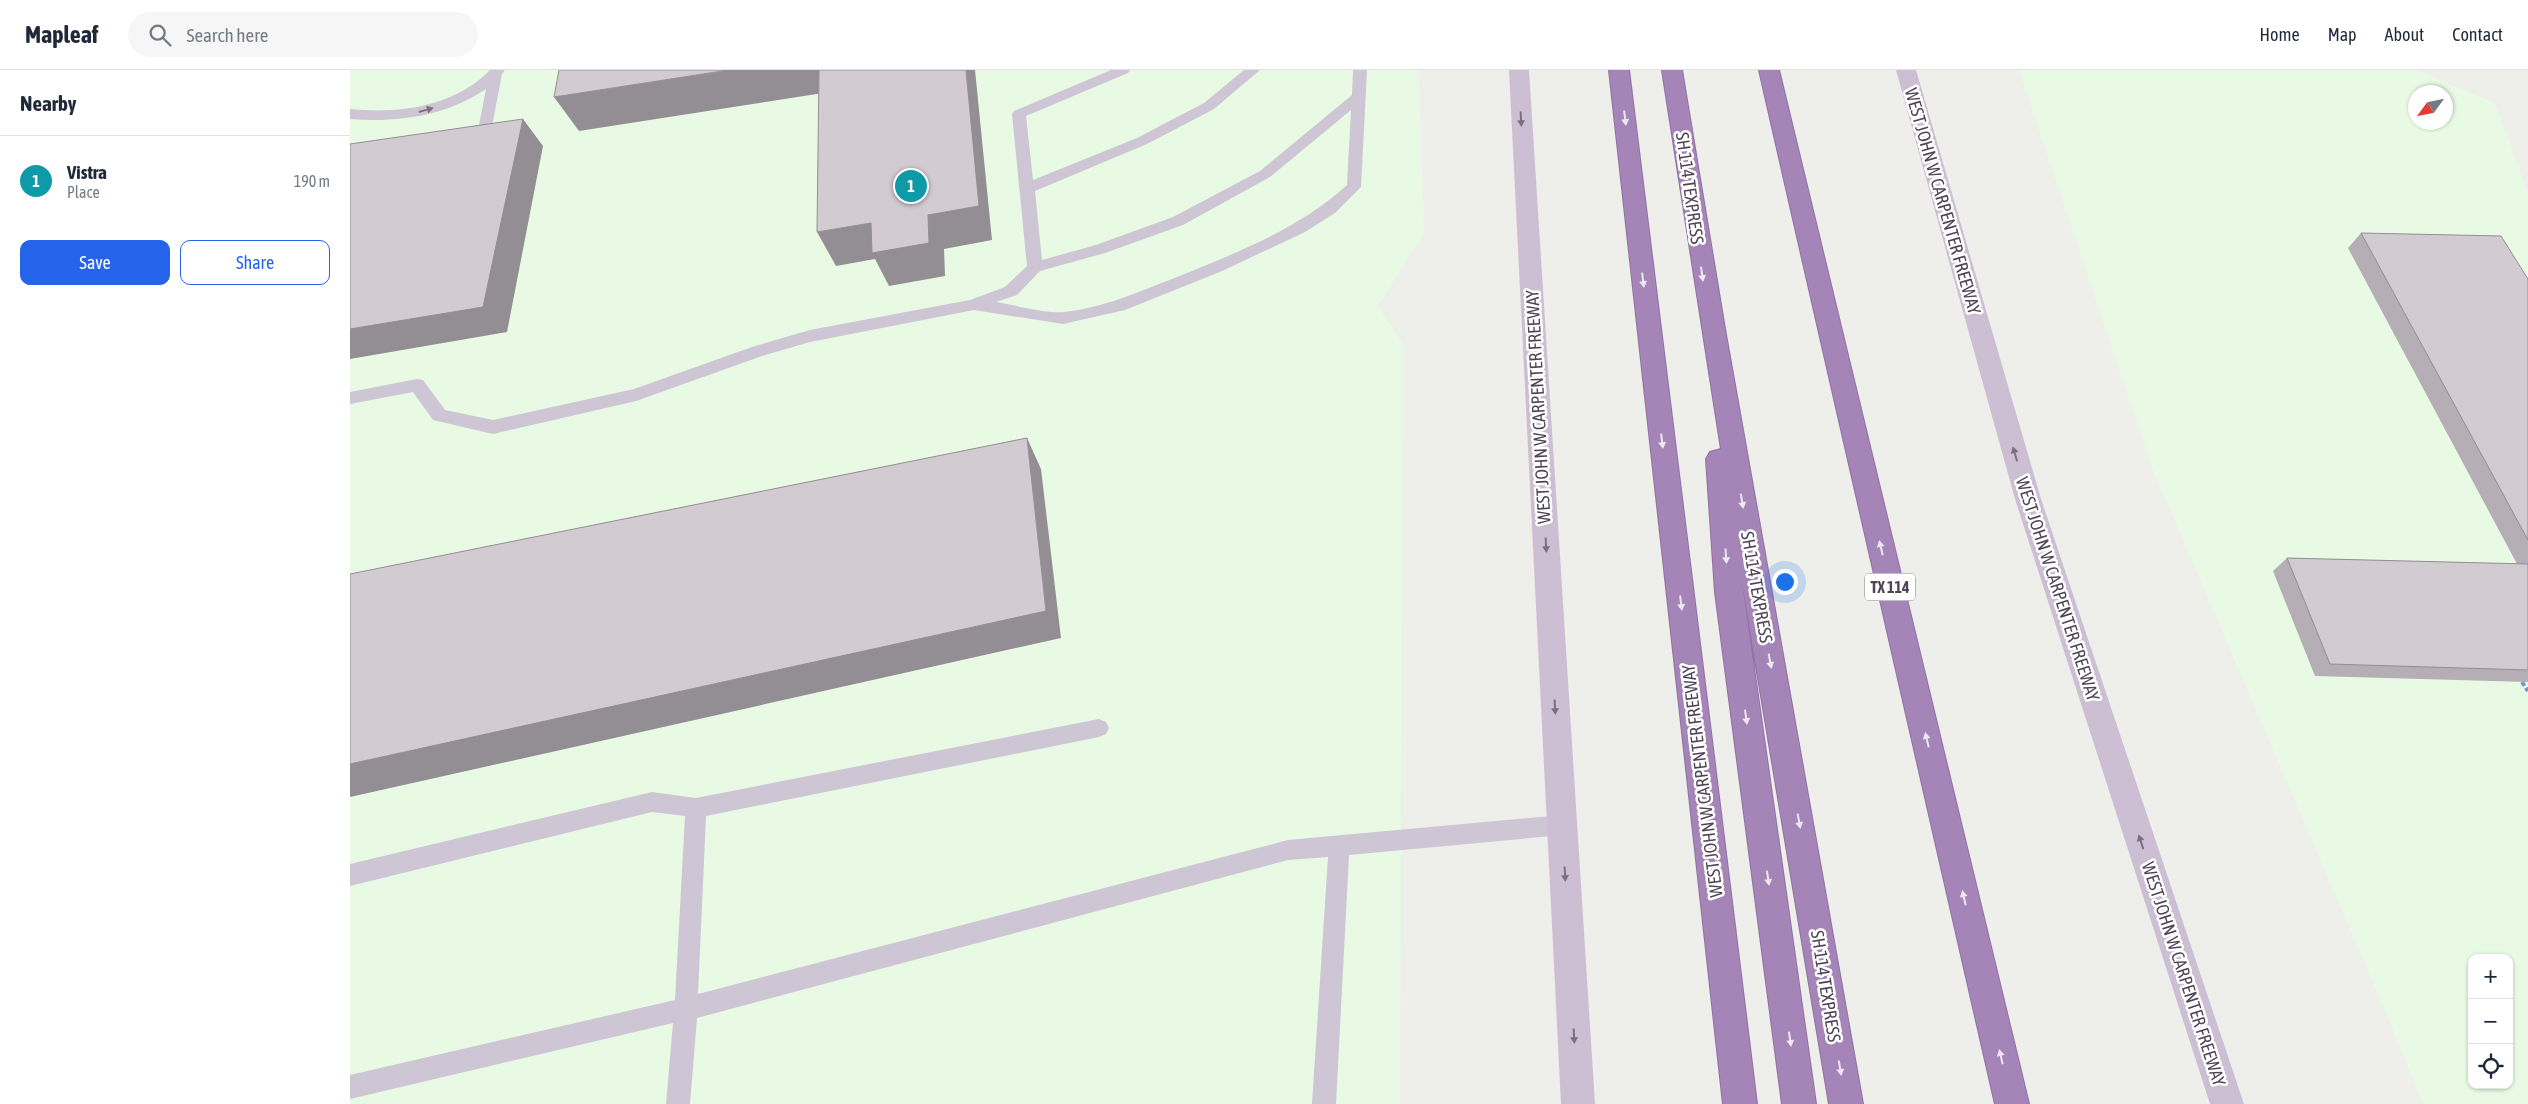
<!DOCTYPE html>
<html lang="en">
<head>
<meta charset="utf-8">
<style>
	body { margin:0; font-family:"Asap Condensed",sans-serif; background:#f6f6f7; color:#1f2937 }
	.controls { position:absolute; right:15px; bottom:15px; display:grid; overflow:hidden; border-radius:10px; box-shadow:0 1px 4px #0004 }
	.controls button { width:45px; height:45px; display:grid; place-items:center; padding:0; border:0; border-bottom:1px solid #e0e1e3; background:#fff; color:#1f2937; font:25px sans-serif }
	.compass { position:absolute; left:2058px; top:15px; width:45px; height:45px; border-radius:50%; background:#fff; box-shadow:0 1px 4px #0004; rotate:237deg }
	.you { position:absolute; left:1434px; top:511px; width:18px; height:18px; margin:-12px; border:4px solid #fff; border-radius:50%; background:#1a73e8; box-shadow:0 0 0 8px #1a73e833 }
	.badge { display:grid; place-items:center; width:32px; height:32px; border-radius:50%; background:#2563eb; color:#fff; font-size:16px; font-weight:700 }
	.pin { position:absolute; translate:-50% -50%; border:2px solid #fff; box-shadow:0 1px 5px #0006 }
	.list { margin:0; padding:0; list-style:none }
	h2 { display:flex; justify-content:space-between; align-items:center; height:65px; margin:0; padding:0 20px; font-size:21px }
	h2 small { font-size:16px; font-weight:400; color:#747a83 }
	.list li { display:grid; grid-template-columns:32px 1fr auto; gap:15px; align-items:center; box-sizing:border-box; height:90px; padding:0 20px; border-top:1px solid #e0e1e3 }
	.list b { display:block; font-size:19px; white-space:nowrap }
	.list p { margin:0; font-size:16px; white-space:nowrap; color:#747a83 }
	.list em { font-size:16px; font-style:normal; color:#747a83 }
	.actions { display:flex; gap:10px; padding:15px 20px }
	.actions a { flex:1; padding:11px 0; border:1px solid #2563eb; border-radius:10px; text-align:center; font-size:18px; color:#2563eb }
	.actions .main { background:#2563eb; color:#fff }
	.icon { flex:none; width:28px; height:28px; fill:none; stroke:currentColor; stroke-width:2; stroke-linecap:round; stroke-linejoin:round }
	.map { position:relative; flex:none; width:2178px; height:1034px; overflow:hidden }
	header { display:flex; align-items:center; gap:30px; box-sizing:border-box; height:70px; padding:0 25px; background:#fff; border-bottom:1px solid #e0e1e3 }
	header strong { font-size:24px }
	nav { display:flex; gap:28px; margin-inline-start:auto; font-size:18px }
	.search { width:350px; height:45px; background:#f6f6f7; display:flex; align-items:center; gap:12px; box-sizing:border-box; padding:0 18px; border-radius:28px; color:#747a83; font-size:19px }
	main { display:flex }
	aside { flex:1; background:#fff }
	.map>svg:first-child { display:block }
</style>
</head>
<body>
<header>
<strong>Mapleaf</strong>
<div class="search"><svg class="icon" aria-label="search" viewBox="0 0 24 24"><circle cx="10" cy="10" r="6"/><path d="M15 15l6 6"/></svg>Search here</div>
<nav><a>Home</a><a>Map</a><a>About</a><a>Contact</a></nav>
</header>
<main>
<aside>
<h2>Nearby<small></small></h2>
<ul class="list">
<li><span class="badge" style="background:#0f9aa8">1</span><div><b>Vistra</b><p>Place</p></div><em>190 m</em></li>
</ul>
<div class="actions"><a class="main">Save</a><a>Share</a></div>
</aside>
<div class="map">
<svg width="2178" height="1034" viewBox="0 0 2178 1034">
	<rect width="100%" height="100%" fill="#eeeeeb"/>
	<!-- commercial -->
	<path fill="#e8fae4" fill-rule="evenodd" d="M0,0h1069l5,163 -46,73 25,38 -3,760h-1050z
		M1669,0h397l79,33 33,90v911h-105l-39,-96 -232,-540zM2066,22h30v30h-30zM2122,888h37v127h-37z"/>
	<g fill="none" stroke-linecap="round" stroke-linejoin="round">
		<defs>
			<path id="motorway" d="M1259,0h20l128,1034h-34z
				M1312,0h20l43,259 138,775h-34l-88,-528 75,528h-34l-67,-512 -9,-133 4,-7 11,-3z
				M1409,0h20l250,1034h-34z"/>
		</defs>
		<!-- motorway casing -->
		<use href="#motorway" stroke="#9171a4" stroke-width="2"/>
		<!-- path -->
		<path stroke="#7595c6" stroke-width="4" stroke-dasharray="4.5 2.5" stroke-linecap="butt" d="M2172,612l6,9"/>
		<!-- service -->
		<path fill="#cec5d5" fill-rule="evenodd" d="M140,0h15l-3,4 -11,58 -24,5 -7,-5 2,-3 17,-4 7,-36c-40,27 -89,34 -136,30v-10c49,5 104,-2 140,-39z
			M761,0h19l-2,3 -102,43 7,64 104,-42 67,-35 40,-33h16l-46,39 -67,35 -112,47 7,69 54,-15 77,-28 87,-46 92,-76 1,-25h14l-6,117 -26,26 -30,19 -83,39 -97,39 -62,14 -89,-14 -164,32 -48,14 -126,45 -143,33 -60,-14 -20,-28 -63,12v-12l67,-13 6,1 22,30 48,10 141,-31 118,-42 58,-17 160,-30 35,-13 22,-21 -15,-152 2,-3zM1001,40l-4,75c-48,44 -111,68 -170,92 -36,14 -74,31 -113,35 -17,2 -49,-7 -68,-10l21,-7 23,-24 65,-18 78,-28 87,-48z
			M749,649l7,3 3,6 -3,6 -7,3 -393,79 -8,178 590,-154 274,-25 7,3 4,7 -4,7 -7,3 -213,20 -13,249h-24l16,-247 -40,3 -591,158 -7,86h-24l7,-81 -323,76v-24l325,-75 10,-184 -33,-4 -302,74v-22l302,-72 44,6z"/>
		<!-- secondary -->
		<path fill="#ccbfd4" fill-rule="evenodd" d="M1159,0h20l66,1034h-34z
			M1546,0h20l125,429 203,605h-34l-195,-605z"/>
		<!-- motorway -->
		<use href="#motorway" fill="#a585b8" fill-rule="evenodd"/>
	</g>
	<!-- wall -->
	<path fill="#b5afb5" d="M2011,163l167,46v403l-213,-6 -42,-105 14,-13 230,6 -169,-316z"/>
	<!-- shaded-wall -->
	<path fill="#938e93" d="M379,0h96l11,21 -257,40 -25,-34z
		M616,0h9l17,170 -48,9 1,27 -56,10 -14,-27 -39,7 -19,-34 54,-9 57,-8z
		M173,49l20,27 -36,186 -157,27v-30z
		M677,368l14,31 20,169 -711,159v-33z"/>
	<!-- building -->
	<path fill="#d2cbd2" stroke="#938e93" d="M209,0h170l-175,27z
		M469,0h147l13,136 -51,9 1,28 -57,10 -1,-30 -54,9z
		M173,49l-40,188 -133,22v-185z
		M2011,163l140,3 27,43v261z
		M677,368l19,173 -696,153v-190z
		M1937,488l241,6v106l-198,-6z"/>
	<!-- one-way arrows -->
	<defs><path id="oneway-solid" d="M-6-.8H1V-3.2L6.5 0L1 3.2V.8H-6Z" transform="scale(1.25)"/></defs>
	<use fill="#7c7283" href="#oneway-solid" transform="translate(76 40) rotate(-16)"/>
	<g fill="#ede7f1">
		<use href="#oneway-solid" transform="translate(1275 48) rotate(83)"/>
		<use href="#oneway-solid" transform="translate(1352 204) rotate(82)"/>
		<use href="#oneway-solid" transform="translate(1293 210) rotate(83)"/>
		<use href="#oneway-solid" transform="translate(1312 371) rotate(83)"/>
		<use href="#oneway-solid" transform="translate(1392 431) rotate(80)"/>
		<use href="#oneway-solid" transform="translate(1531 478) rotate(-103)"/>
		<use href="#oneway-solid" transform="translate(1376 486) rotate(86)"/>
		<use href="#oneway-solid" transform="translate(1331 533) rotate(83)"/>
		<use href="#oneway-solid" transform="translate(1420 591) rotate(80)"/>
		<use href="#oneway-solid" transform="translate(1396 647) rotate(82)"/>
		<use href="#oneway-solid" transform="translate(1577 670) rotate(-103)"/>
		<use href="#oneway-solid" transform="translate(1449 751) rotate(80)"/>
		<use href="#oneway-solid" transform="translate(1418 808) rotate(82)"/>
		<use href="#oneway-solid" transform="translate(1614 828) rotate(-103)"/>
		<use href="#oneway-solid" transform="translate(1440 969) rotate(82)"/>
		<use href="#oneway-solid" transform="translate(1651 987) rotate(-103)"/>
		<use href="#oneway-solid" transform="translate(1490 998) rotate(81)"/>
	</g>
	<g fill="#7b7083">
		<use href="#oneway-solid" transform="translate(1171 49) rotate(87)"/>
		<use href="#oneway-solid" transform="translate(1665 384) rotate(-106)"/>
		<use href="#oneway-solid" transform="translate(1196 475) rotate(87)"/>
		<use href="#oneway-solid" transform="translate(1205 637) rotate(87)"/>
		<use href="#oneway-solid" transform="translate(1791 772) rotate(-108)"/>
		<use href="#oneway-solid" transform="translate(1215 804) rotate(87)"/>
		<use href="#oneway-solid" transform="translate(1224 966) rotate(87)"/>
	</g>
	<g text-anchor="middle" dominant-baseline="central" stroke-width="5" stroke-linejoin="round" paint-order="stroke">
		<!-- shield labels -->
		<rect fill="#fff" stroke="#847d89" stroke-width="1" x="1515" y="503.5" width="50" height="27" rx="4"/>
		<g font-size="16" font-weight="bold" fill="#504557">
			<text x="1540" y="517">TX 114</text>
		</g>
		<!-- street labels -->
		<g font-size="18" fill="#504557" stroke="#fff">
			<text transform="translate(1340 118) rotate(82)">SH 114 TEXPRESS</text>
			<text transform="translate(1593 131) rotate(74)">WEST JOHN W CARPENTER FREEWAY</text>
			<text transform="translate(1188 337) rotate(-93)">WEST JOHN W CARPENTER FREEWAY</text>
			<text transform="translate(1407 517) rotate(80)">SH 114 TEXPRESS</text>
			<text transform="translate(1708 519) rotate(72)">WEST JOHN W CARPENTER FREEWAY</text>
			<text transform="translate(1352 711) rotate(-97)">WEST JOHN W CARPENTER FREEWAY</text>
			<text transform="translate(1834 904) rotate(72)">WEST JOHN W CARPENTER FREEWAY</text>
			<text transform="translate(1476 916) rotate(81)">SH 114 TEXPRESS</text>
		</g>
	</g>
</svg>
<div class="controls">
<button>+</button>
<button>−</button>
<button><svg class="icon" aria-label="locate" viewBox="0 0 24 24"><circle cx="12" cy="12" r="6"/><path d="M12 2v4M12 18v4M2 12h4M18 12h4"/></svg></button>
</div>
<svg class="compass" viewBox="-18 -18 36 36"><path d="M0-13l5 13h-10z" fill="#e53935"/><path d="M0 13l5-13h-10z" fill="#747a83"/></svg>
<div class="you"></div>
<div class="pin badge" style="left:561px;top:116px;background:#0f9aa8">1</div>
</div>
</main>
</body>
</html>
